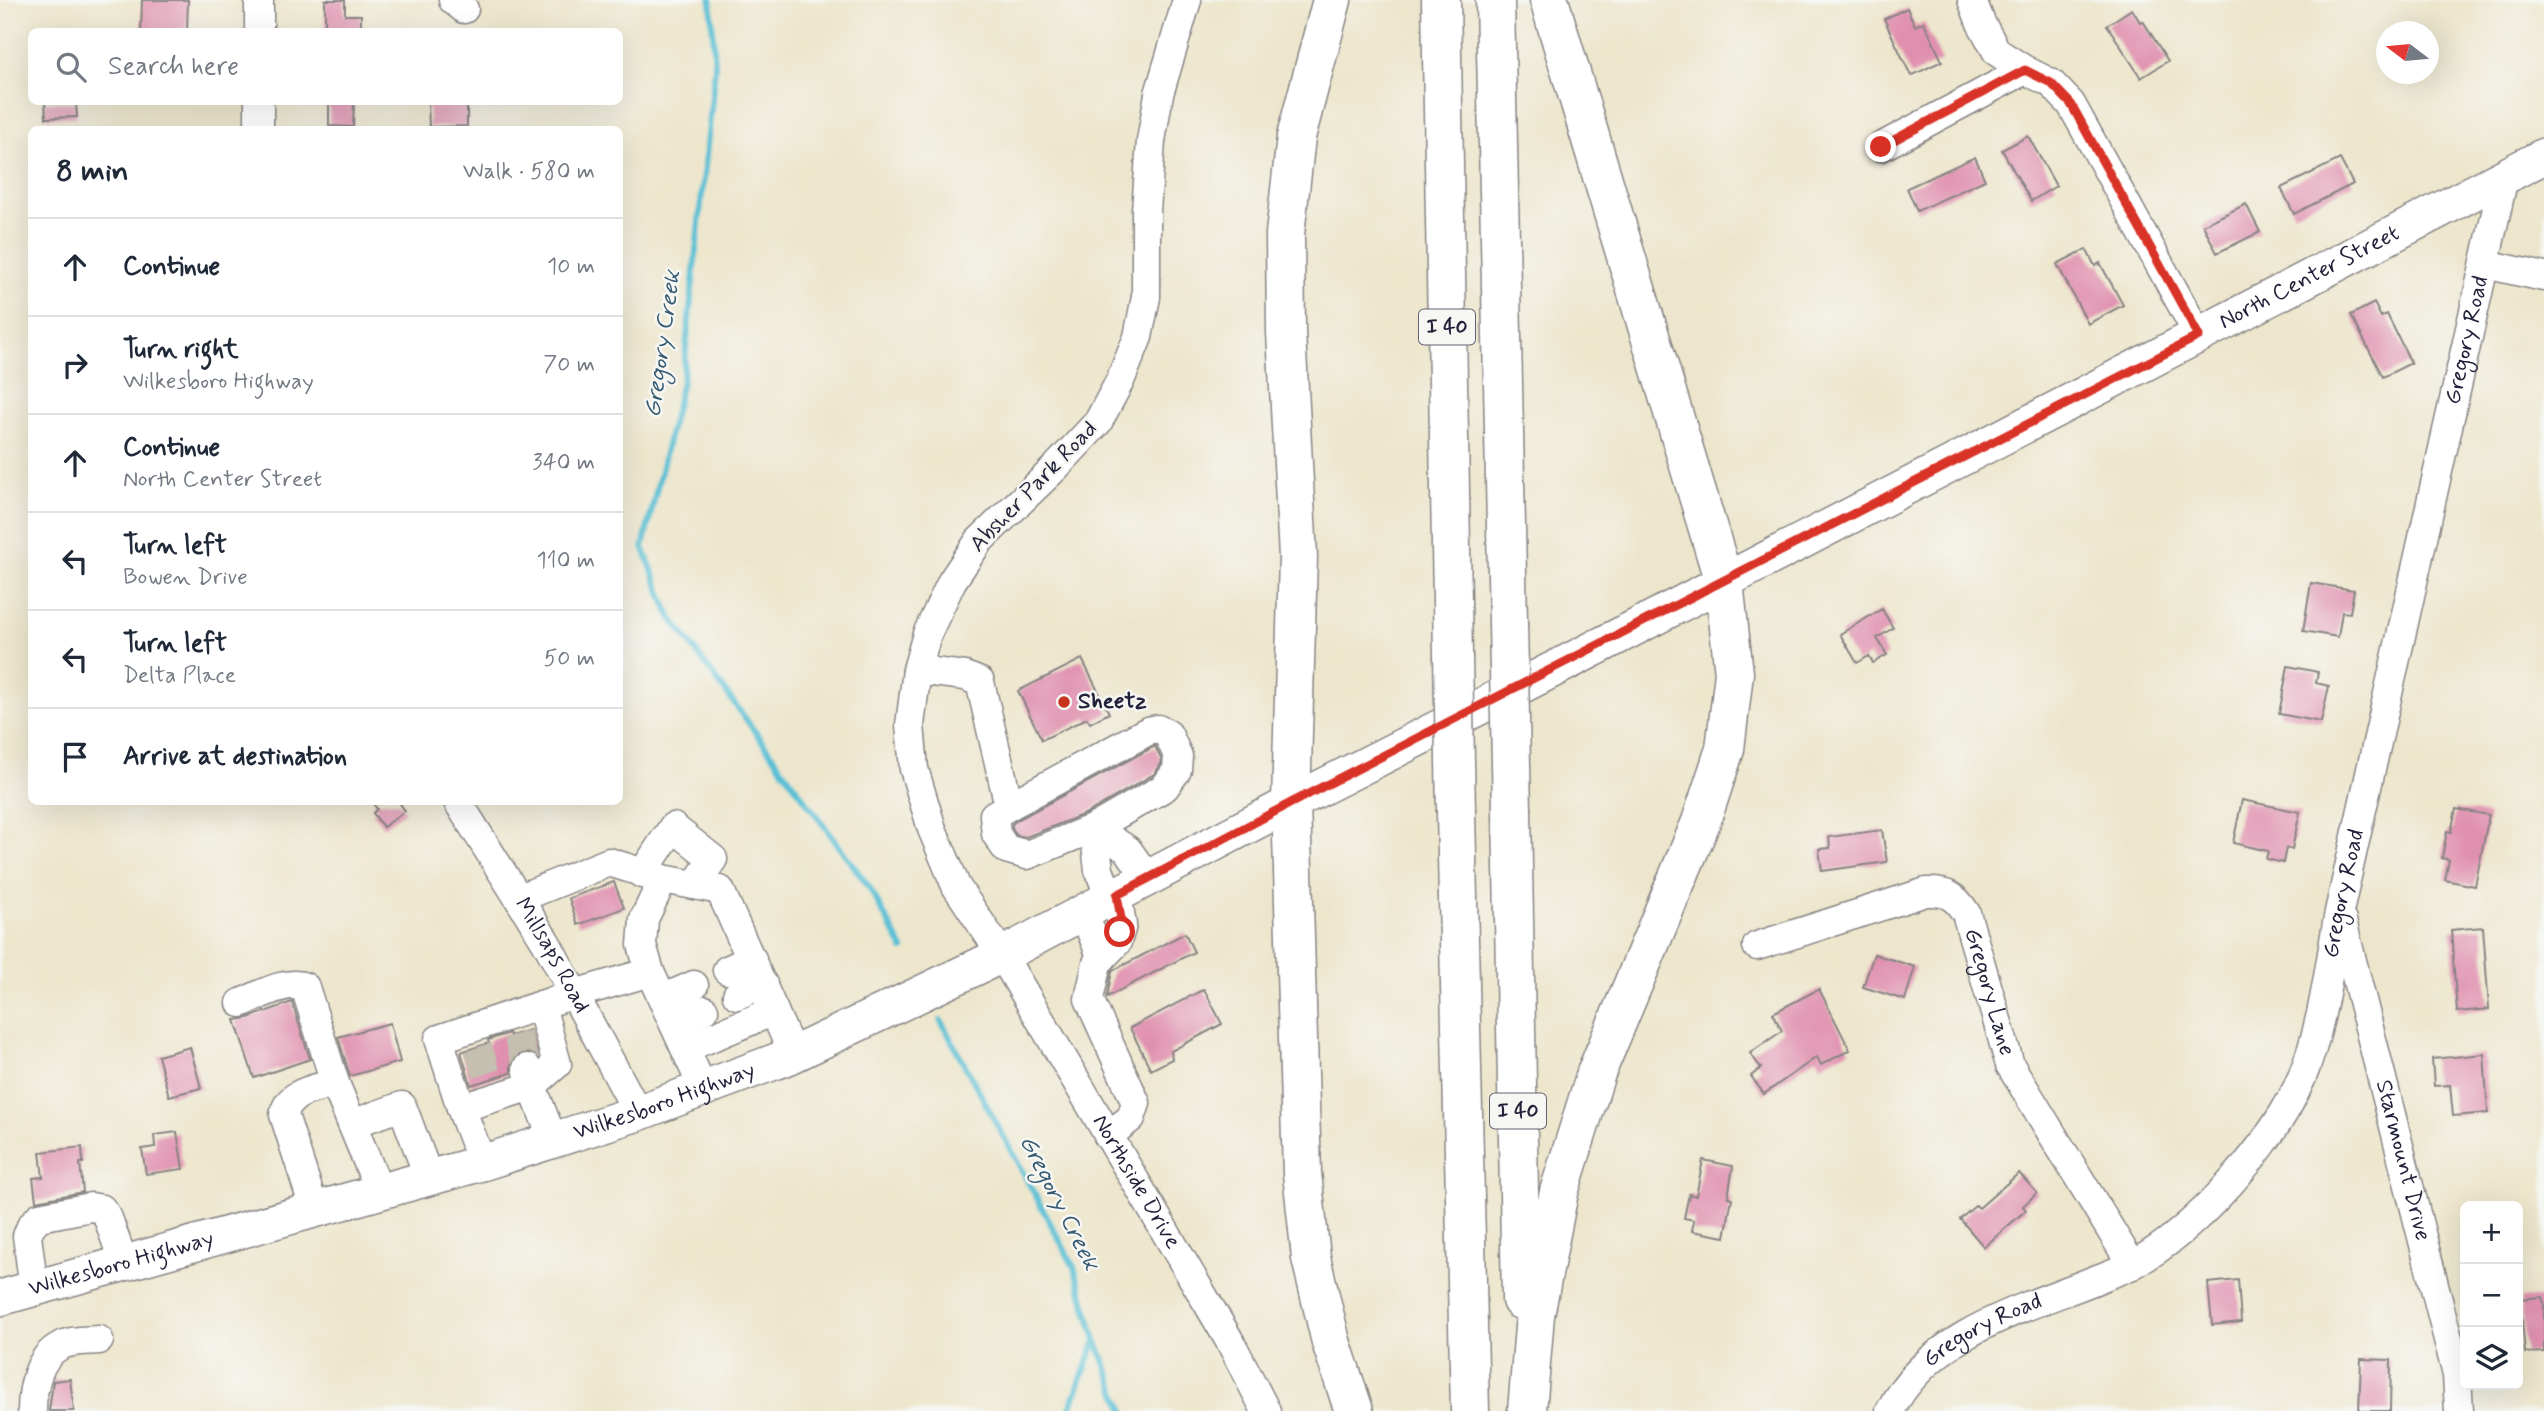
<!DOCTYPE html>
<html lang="en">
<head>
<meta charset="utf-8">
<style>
	body { margin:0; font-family:Mynerve,sans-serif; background:#f2f2f3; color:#1f2937 }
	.controls { position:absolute; right:21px; bottom:21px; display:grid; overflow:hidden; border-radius:10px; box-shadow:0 7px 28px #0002 }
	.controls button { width:63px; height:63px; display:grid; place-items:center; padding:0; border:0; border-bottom:2px solid #e0e1e3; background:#fff; color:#1f2937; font:35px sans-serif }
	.compass { position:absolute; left:2376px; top:21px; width:63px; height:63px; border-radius:50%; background:#fff; box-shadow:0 7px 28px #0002; rotate:286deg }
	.stop { position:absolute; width:21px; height:21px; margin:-16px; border:5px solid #d93025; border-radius:50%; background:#fff }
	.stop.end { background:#d93025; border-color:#fff; box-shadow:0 2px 7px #0008 }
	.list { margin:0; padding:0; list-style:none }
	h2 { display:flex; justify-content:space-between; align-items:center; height:91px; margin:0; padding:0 28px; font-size:30px }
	h2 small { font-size:23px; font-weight:400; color:#747a83 }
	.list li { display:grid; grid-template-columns:46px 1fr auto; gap:21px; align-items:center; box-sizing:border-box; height:98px; padding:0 28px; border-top:2px solid #e0e1e3 }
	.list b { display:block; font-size:26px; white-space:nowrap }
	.list p { margin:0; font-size:23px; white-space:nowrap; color:#747a83 }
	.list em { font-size:23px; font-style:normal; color:#747a83 }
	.icon { flex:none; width:38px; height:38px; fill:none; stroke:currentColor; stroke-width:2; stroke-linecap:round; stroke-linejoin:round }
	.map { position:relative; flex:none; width:2544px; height:1411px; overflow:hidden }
	.search { position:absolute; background:#fff; box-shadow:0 7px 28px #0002; left:28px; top:28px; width:595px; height:77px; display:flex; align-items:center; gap:18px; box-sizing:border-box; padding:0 24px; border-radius:10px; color:#747a83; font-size:26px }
	.panel { position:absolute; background:#fff; box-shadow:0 7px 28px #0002; left:28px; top:126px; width:595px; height:679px; border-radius:10px }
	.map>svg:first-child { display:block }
</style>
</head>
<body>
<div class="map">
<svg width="2544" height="1411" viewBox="0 0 2544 1411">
	<rect width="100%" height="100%" fill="#f6f6f2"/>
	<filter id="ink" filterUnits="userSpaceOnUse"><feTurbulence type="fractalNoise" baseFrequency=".0143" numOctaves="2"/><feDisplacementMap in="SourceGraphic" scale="14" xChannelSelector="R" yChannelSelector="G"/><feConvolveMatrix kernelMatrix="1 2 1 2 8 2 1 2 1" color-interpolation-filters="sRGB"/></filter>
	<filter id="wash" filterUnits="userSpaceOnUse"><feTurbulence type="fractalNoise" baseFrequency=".00686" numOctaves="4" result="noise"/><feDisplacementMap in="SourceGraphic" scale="28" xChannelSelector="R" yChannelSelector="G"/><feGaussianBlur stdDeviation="1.57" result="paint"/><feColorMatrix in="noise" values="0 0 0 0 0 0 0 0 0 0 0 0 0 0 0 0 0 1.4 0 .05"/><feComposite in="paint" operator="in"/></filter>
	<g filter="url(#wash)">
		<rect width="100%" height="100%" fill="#ede6cc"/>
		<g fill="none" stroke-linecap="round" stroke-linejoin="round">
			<!-- stream -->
			<path stroke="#58c0d5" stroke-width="6" d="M711,0l4,68 -32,309 -40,170 27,69 199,271 34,62
				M941,1021l133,246 22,73 -27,71
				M1096,1340l28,71"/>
		</g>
		<g id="blocks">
			<!-- building -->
			<path fill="#e090af" d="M142,0h46l-1,32h-46z
				M325,0h20v15h16v17h-36z
				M1907,8l8,18 9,-4 18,39 -31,15 -27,-57z
				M2132,9l8,13 3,-1 25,40 -27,17 -34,-53z
				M45,102h31l1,15 -31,1z
				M329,102h25l-1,25 -24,-1z
				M428,102h39v24l-38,1z
				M2028,136l28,50 -25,15 -29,-51z
				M1975,157l10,23 -68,31 -10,-23z
				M2340,159l13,25 -59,30 -13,-26z
				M2246,204l14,28 -43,21 -14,-28z
				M2086,249l9,17 5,-3 23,42 -35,19 -31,-60z
				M2374,303l7,14 6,-3 24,49 -28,14 -32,-62z
				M2311,583l43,7 -4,23 -8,-1 -4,25 -35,-6z
				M1882,609l11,19 -16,10 10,17 -14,8 -4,-7 -12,7 -17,-29z
				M1082,659l27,54 -19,10 -3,-5 -45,22 -24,-49z
				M2288,666l30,6 -2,11 13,3 -8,36 -42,-8z
				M1155,746l6,13v5l-7,10 -67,39 -61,24 -10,-2 -4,-7v-4l5,-4z
				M2242,800l58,12 -8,37 -6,-1 -3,15 -17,-4 2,-8 -35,-8z
				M372,802h27l6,9 -22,16 -10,-14 4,-4z
				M2456,809l33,6 -14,71 -30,-6 4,-20 -7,-2 5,-27 4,1z
				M1882,830l5,32 -65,9 -3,-22 11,-1 -1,-11z
				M614,882l10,26 -46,17 -9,-27z
				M2483,927l6,82 -32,3 -6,-82z
				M1185,933l9,19 -87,45 5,-26z
				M1874,954l41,13 -10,33 -42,-13z
				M1204,989l18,35 -51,27 1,8 -21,11 -21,-42z
				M1819,989l31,61 -29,15 -4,-8 -53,37 -13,-18 10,-8 -11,-15 32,-22 -9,-18z
				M292,1002l18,57 -56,19 -19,-58 13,-2z
				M390,1023l10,39 -50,14 -12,-39z
				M530,1030l7,25 -7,-3h-8l-6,4 -5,7v10l-40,12 -10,-33 28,-9 -1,-3 21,-7 1,3z
				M190,1047l11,41 -32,8 -11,-40z
				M2484,1054l4,59 -35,3 -3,-31 -16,1 -2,-27z
				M177,1132l6,37 -37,5 -4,-25 13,-2 -1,-12z
				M82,1147l1,16h-3l3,29 -47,9 -3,-23 10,-1 -3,-25z
				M1703,1160l30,6 -5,31 4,1 -7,39 -33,-6 2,-11 -10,-2 5,-24 7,2z
				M2019,1173l18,20 -14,13 3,4 -42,37 -24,-28 16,-14 3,3z
				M2238,1280l3,42 -29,3 -4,-42z
				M2542,1297l2,6v49l-19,1 -5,-54z
				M2361,1359l30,1 -1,51h-31z
				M70,1379l4,32h-25l4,-30z"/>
		</g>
	</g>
	<g filter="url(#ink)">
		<use href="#blocks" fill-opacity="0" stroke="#888484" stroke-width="2"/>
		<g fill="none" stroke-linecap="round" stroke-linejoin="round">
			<!-- minor-tunnel -->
			<path stroke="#c4bfaf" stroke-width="28" stroke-dasharray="28 14" stroke-linecap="butt" d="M517,1034l10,34
				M478,1047l11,33"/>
			<defs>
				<g id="minor">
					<path d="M453,0l11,9"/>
					<path id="s1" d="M1187,0l-28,94 -8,47 -5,70v86l-8,40 -18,44 -22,41 -42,45 -77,74 -27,40 -25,53 -10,36 -7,55 4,44 18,60 24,57 46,69 229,388 35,68"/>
					<path d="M1972,0l9,23 16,29 28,18 26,13 20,21 128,232"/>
					<path d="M259,32v-32"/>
					<path d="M259,130v-28"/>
					<path d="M1881,147l144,-77"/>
					<path d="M2485,264l59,13"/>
					<path d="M917,670l48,6 15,6 29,124"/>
					<path d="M1158,729l10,5 10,22 -1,14 -12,17 -71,41 -67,27 -21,-6 -10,-15 -2,-19 15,-9 139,-75z"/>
					<path id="s2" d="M458,802l88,140 92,171"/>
					<path d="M642,874l31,-47 40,32 -18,26"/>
					<path d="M520,898l89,-36 54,17"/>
					<path d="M1110,898l-11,-28 -5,-42 34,22 21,30"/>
					<path d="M1083,912l19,46"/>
					<path id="s3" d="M2342,921l115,454 2,36"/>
					<path id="s4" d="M1757,946l169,-54c21,-1 29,4 40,21l44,152 122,200"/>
					<path d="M727,970l25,-11"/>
					<path d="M737,995l26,-11"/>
					<path d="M662,999l32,-14"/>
					<path d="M241,1003c17,-7 46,-24 64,-16l30,96"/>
					<path d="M674,1024l30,-14"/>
					<path d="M686,1048l88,-37"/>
					<path d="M527,1068l5,18 25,-22 -16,-59"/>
					<path d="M703,1088l-53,-116 -8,-27 2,-26 19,-40 57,11 73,164"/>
					<path d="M461,1108l71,-22 21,54"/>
					<path d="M352,1124l50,-18 27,72"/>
					<path d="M1108,1136l23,-18 5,-15 -47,-104 8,-36 20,-21 3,-10 2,-7 -5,-30"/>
					<path d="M482,1163l-21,-55 -22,-69 135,-45 76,-22"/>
					<path d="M315,1211l-31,-96c4,-24 32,-26 51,-32l45,109"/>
					<path d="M34,1289l-7,-53 4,-10 8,-9 52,-10 11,2 6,9 16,46"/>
					<path d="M32,1411c0,-22 6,-54 28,-65 10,-6 27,-5 39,-6"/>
					<path id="s5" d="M1890,1411c38,-77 130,-101 205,-131 12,-5 27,-10 39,-16 62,-34 141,-122 168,-187 21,-51 27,-111 37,-165l165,-735"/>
				</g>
				<g id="major">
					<path id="s6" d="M0,1298l482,-135 156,-50 152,-57 212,-101 289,-152 322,-164 931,-483"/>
				</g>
				<path id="highway" d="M1332,0l-36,137 -11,97 1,98 12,225 -7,246 11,370 9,85 20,84 23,69
					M1441,0l12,655
					M1495,0l13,623
					M1512,811l9,489
					M1456,813l14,598
					M1527,1411l8,-96 24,-123 37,-119 105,-251 24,-73 9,-76 -10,-91 -175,-582"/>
			</defs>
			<!-- minor casing -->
			<use href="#minor" stroke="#888484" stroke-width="31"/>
			<!-- major casing -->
			<use href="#major" stroke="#888484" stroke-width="38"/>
			<!-- highway casing -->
			<use href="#highway" stroke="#888484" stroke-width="41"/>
			<!-- minor -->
			<use href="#minor" stroke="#fff" stroke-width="28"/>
			<!-- major -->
			<use href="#major" stroke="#fff" stroke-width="35"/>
			<!-- highway -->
			<use href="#highway" stroke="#fff" stroke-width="38"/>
			<defs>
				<path id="highway-bridge" d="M1508,623l4,188
					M1453,655l3,158"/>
			</defs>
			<!-- highway-bridge casing -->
			<use href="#highway-bridge" stroke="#888484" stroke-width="41" stroke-linecap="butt"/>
			<!-- highway-bridge -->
			<use href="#highway-bridge" stroke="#fff" stroke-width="38"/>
		</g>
	</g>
	<g fill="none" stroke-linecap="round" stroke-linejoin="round" filter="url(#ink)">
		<!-- route -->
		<path stroke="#d93025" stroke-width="9" d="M1120,932l2,-7 -5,-30 174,-92 908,-467 -128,-232 -20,-21 -26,-13 -144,77"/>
	</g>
	<!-- markers -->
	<circle fill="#c8321e" stroke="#f6f6f2" stroke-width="2.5" cx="1064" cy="702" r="7"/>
	<g text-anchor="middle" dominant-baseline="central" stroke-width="5" stroke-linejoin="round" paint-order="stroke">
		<!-- shield labels -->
		<g fill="#f6f6f2" stroke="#626272" stroke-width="2">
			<rect x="1419" y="309.5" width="56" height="35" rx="5"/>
			<rect x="1490" y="1093.5" width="56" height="35" rx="5"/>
		</g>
		<g font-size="21" font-weight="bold" fill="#22223b">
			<text x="1447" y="327">I 40</text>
			<text x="1518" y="1111">I 40</text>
		</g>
		<!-- street labels -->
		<g font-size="23" fill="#22223b" stroke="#f6f6f2">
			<text stroke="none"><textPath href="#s6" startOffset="2534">North Center Street</textPath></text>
			<text stroke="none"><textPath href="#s5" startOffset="1302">Gregory Road</textPath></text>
			<text transform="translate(1034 487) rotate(-46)">Absher Park Road</text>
			<text stroke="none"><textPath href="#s5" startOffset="735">Gregory Road</textPath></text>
			<text stroke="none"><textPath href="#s2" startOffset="180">Millsaps Road</textPath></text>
			<text stroke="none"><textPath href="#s4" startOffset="308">Gregory Lane</textPath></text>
			<text stroke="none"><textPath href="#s6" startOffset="693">Wilkesboro Highway</textPath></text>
			<text stroke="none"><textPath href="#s3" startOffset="247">Starmount Drive</textPath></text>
			<text stroke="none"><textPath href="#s1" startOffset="1320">Northside Drive</textPath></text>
			<text stroke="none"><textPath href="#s6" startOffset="126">Wilkesboro Highway</textPath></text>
			<text stroke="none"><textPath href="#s5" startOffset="126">Gregory Road</textPath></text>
		</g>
		<!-- poi labels -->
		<g font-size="23" font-weight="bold" fill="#22223b" stroke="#f6f6f2" text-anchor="start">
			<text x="1078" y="702">Sheetz</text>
		</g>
		<!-- water labels -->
		<g font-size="24" font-style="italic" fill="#355971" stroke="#f6f6f2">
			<text transform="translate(663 344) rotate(-82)">Gregory Creek</text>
			<text transform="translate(1059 1203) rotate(63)">Gregory Creek</text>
		</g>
	</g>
</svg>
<div class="controls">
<button>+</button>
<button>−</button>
<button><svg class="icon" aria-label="layers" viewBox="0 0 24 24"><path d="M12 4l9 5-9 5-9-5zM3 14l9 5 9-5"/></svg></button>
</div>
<svg class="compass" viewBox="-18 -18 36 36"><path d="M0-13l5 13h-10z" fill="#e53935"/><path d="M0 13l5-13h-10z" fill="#747a83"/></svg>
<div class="stop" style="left:1120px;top:932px"></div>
<div class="stop end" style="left:1881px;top:147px"></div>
<div class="search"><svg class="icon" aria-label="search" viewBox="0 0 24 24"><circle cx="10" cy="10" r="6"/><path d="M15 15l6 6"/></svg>Search here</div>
<section class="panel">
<h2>8 min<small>Walk · 580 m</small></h2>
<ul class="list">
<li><svg class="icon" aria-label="ahead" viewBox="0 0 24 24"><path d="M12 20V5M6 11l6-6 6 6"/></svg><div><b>Continue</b></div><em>10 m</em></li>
<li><svg class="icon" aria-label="right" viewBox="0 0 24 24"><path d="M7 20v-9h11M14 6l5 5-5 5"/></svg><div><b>Turn right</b><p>Wilkesboro Highway</p></div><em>70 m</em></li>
<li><svg class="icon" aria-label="ahead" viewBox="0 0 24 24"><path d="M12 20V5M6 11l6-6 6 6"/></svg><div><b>Continue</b><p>North Center Street</p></div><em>340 m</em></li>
<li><svg class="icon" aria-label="left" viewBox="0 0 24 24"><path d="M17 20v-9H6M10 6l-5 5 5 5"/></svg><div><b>Turn left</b><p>Bowen Drive</p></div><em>110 m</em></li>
<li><svg class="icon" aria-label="left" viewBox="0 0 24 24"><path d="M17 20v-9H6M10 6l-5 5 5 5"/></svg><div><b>Turn left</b><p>Delta Place</p></div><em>50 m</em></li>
<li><svg class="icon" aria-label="arrive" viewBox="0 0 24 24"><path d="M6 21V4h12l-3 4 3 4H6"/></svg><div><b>Arrive at destination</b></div></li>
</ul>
</section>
</div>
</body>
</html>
